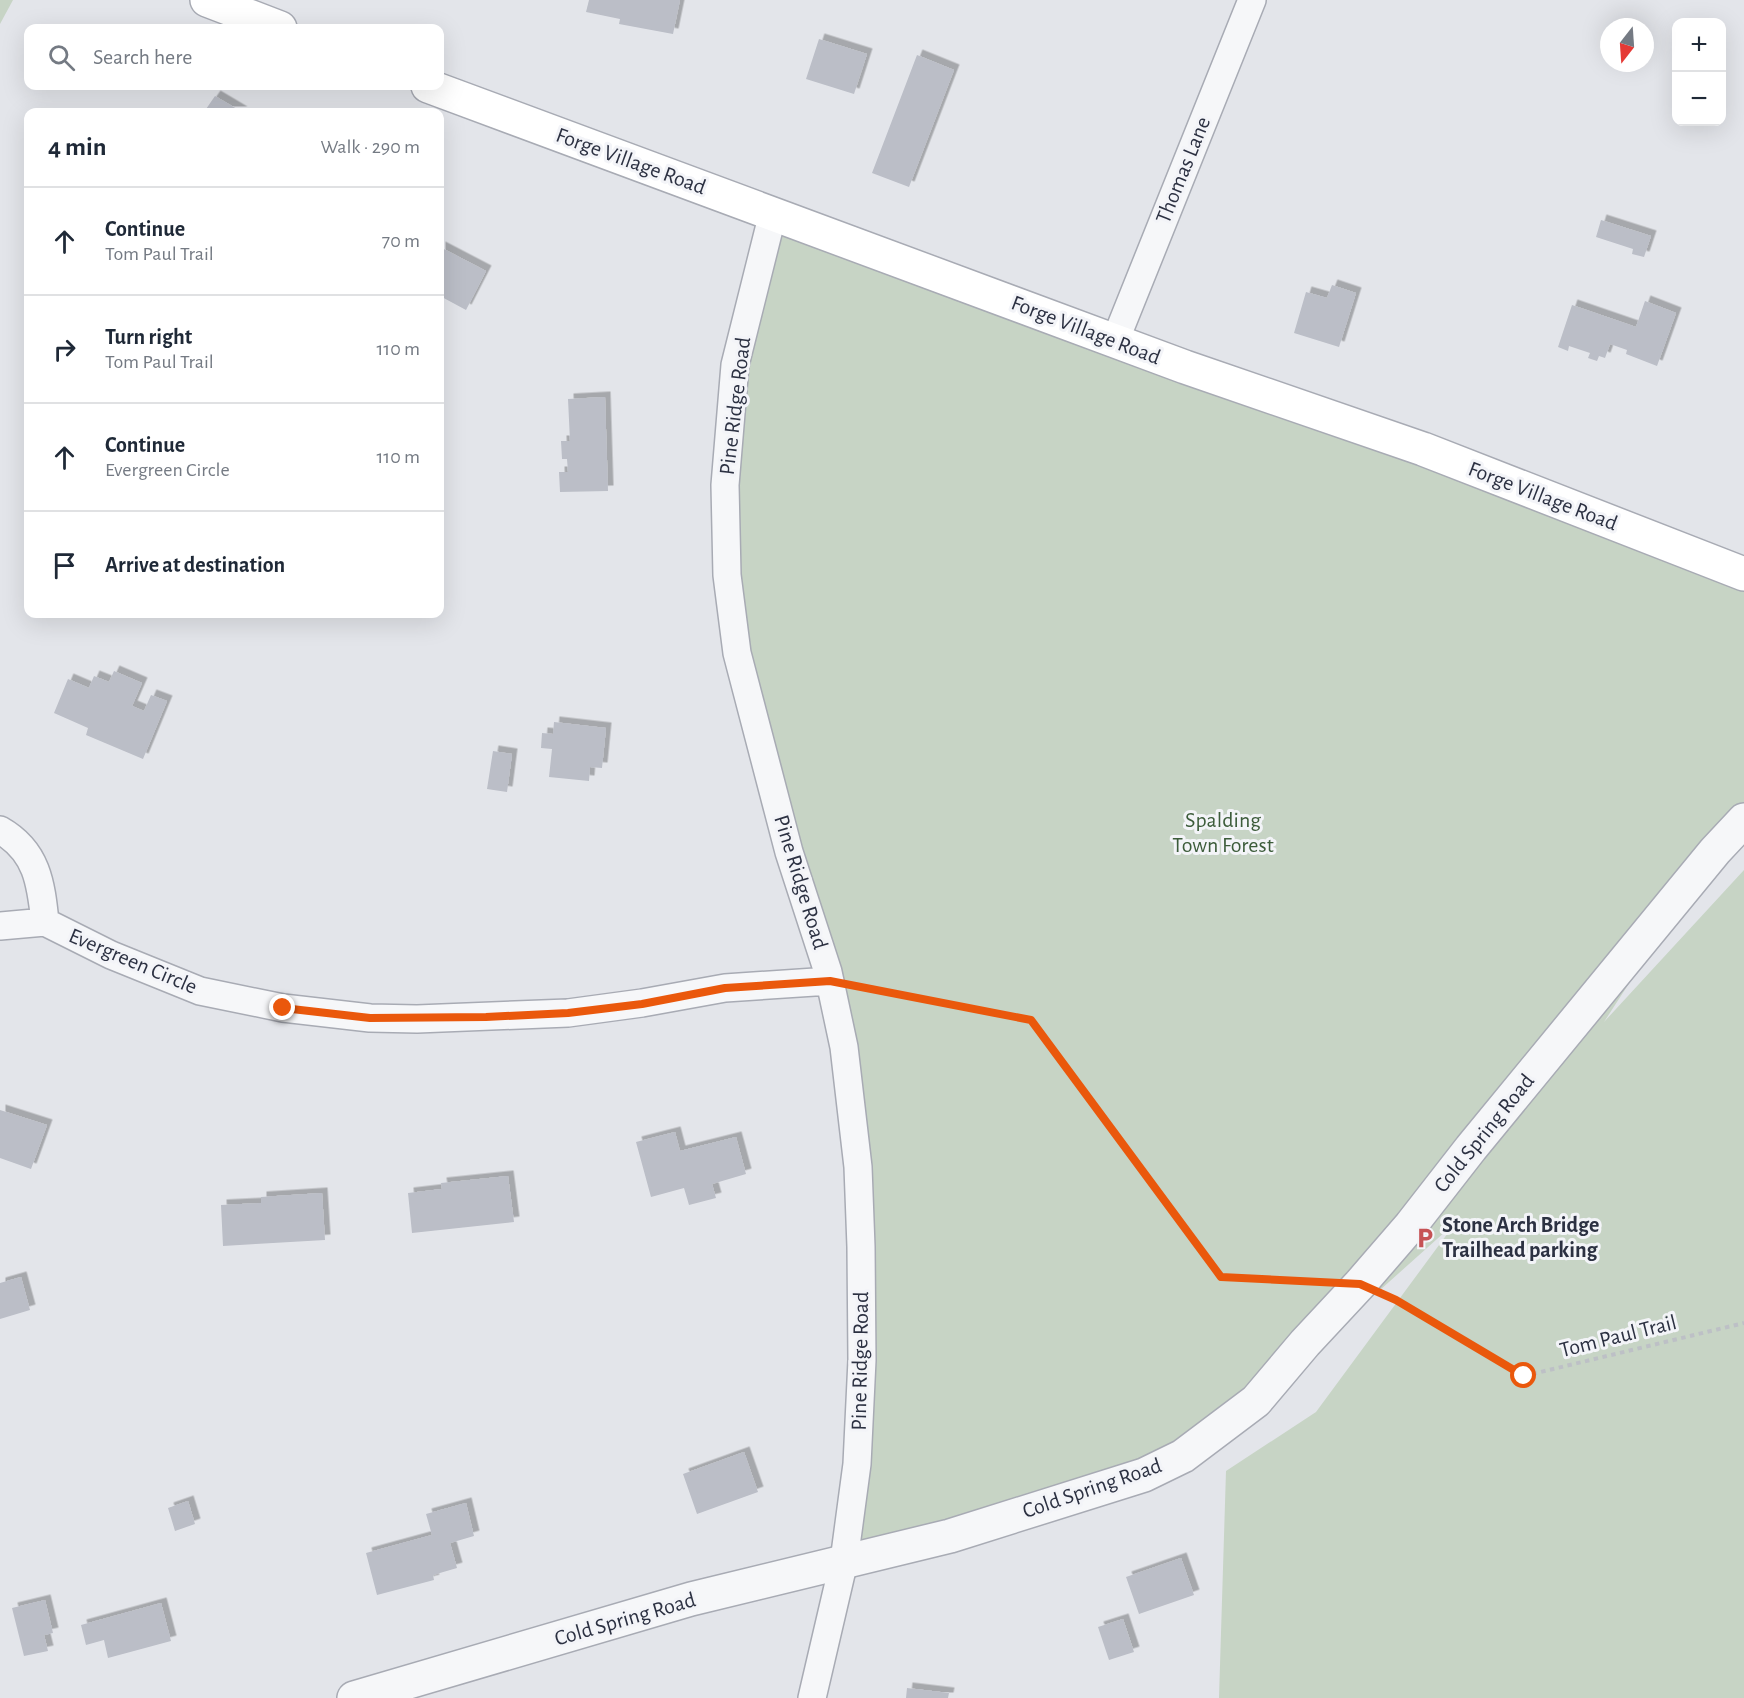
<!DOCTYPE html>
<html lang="en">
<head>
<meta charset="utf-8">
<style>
	body { margin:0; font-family:"Alegreya Sans",sans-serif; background:#f2f2f3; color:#1f2937 }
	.controls { position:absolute; right:18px; top:18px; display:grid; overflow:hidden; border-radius:12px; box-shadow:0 6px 24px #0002 }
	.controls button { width:54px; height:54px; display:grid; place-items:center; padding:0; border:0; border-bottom:2px solid #e0e1e3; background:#fff; color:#1f2937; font:30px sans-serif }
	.compass { position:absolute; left:1600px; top:18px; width:54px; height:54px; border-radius:50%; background:#fff; box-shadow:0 6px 24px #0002; rotate:197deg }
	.stop { position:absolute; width:18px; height:18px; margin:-14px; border:4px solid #ea580c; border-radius:50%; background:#fff }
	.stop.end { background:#ea580c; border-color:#fff; box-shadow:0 2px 6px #0008 }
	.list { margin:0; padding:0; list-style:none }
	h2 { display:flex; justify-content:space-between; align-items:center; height:78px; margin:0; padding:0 24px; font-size:26px }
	h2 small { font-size:20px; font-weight:400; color:#747a83 }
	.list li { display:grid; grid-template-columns:39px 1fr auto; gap:18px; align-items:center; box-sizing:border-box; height:108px; padding:0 24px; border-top:2px solid #e0e1e3 }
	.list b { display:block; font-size:22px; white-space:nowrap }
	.list p { margin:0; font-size:20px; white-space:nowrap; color:#747a83 }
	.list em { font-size:20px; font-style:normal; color:#747a83 }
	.icon { flex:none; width:33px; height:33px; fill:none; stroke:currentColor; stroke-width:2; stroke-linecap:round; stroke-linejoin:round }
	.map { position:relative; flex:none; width:1744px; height:1698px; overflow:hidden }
	.search { position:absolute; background:#fff; box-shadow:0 6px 24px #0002; left:24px; top:24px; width:420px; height:66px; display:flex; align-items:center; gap:15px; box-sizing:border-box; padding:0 21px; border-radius:12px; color:#747a83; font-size:22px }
	.panel { position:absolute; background:#fff; box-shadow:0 6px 24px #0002; left:24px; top:108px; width:420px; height:510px; border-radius:12px }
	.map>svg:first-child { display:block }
</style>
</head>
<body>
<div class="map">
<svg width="1744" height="1698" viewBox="0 0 1744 1698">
	<defs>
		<filter id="shadow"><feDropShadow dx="5.5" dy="-5.5" stdDeviation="0" flood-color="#0004"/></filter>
	</defs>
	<rect width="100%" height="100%" fill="#e3e5ea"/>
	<!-- green -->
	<path fill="#c7d4c5" d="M0,0h13l-13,24z
		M773,213l971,361v232l-140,216 140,-152v828h-525l7,-227 90,-59 140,-190 -200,179 -112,74 -300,86 13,-97 -13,-417 -83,-307 -36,-255z"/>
	<!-- building -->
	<path fill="#bbbec7" filter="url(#shadow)" d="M589,0h91l-7,34 -54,-10 1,-5 -34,-7z
		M819,39l48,15 -13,40 -48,-15z
		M917,55l37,15 -45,117 -37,-14z
		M215,96l27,16h-38z
		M1601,220l50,16 -7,21 -12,-3 1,-5 -37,-12z
		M440,247l46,24 -20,39 -26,-14z
		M1332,285l24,8 -17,54 -45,-14 12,-41 21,6z
		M1645,301l31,12 -19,53 -31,-12 1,-4 -17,-6 -5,14 -6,-2 -2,5 -9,-3 2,-5 -21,-7 -1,5 -10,-4 14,-42 64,22z
		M605,397l3,94 -48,1 -1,-20h9l-1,-13h-5l-1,-18h9l-2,-42z
		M114,671l28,12 -10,23 12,5 7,-16 16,6 -24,58 -57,-24 2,-7 -34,-15 14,-34 21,9 5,-12 15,6z
		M554,722l52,6 -4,40 -12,-1 -1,14 -40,-4 3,-28 -11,-1 1,-15 11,1z
		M493,751l19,3 -5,38 -20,-3z
		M0,1110l47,15 -16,44 -31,-11z
		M675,1132l5,19 56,-14 10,37 -34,10 4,14 -27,7 -5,-17 -33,9 -15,-55z
		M508,1176l6,46 -102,11 -4,-40 34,-4 -1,-6z
		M322,1193l3,47 -102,6 -2,-41 40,-2v-6z
		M21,1277l9,33 -30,9v-36z
		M744,1452l14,40 -61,22 -14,-40z
		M188,1501l7,23 -20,7 -7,-23z
		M466,1503l8,33 -24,7 7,25 -24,7 1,5 -57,15 -11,-42 66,-18 -6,-21z
		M1181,1558l13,37 -55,19 -13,-37z
		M45,1600l8,33 -9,2 4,16 -24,5 -12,-48z
		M161,1603l10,38 -63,17 -4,-18 -18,5 -5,-20z
		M1123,1619l11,33 -25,8 -11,-33z
		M907,1688l42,5 -1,5h-42z"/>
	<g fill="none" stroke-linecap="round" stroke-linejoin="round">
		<defs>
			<path id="minor" d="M773,213l-38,152 -10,120 2,90 10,78 52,199 39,120 16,75 14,120 3,80 1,113 -5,104 -13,97 -32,137
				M1115,341l137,-341
				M0,830c37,21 41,53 45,92
				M0,926l45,-4 66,33 89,36 83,17 87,10 47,1 151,-6 74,-10 83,-15 105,-7"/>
			<path id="tertiary" d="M354,1698l337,-99 259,-63 194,-61 39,-19 73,-55 49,-58 55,-59 51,-59 60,-77 244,-297 29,-31"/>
			<path id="secondary" d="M207,0l73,28
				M428,86l757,281 238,82 321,125"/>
		</defs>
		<!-- minor casing -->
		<use href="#minor" stroke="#a8abb4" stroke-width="30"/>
		<!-- tertiary casing -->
		<use href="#tertiary" stroke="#a8abb4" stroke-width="36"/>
		<!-- secondary casing -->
		<use href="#secondary" stroke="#a8abb4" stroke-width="36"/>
		<!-- path -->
		<path stroke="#bdc0c6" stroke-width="4" stroke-dasharray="4.5 4.5" stroke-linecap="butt" d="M862,988l169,32 190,257 94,5
			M1392,1298l132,78 220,-53"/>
		<!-- minor -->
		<use href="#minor" stroke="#f6f7f9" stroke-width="27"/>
		<!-- tertiary -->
		<use href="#tertiary" stroke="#f6f7f9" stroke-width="33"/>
		<!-- secondary -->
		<use href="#secondary" stroke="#fff" stroke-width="33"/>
	</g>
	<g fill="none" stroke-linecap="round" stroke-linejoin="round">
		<!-- route -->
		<path stroke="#ea580c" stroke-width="8" d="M283,1008l87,10 116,-1 82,-4 74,-9 83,-16 105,-7 201,39 190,257 139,7 36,16 128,76"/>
	</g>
	<!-- icons -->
	<defs>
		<symbol id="parking-bare" viewBox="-9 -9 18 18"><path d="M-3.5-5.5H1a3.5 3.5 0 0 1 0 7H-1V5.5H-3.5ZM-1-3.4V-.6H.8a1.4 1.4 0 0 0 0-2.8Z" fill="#c65254" stroke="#f3f4f8" stroke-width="2.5" paint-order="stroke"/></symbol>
	</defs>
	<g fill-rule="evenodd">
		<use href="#parking-bare" x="1410" y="1223" width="30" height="30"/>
	</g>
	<g text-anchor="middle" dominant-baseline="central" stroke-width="6" stroke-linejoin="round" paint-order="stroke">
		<!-- street labels -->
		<g font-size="22" fill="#2c3142" stroke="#f3f4f8">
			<text transform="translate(631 161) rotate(20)">Forge Village Road</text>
			<text transform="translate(1183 170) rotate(-68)">Thomas Lane</text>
			<text transform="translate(1086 330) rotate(21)">Forge Village Road</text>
			<text transform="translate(735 406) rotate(-83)">Pine Ridge Road</text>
			<text transform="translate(1543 496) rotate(21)">Forge Village Road</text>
			<text transform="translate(801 882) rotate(73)">Pine Ridge Road</text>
			<text transform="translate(133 961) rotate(23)">Evergreen Circle</text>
			<text transform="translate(1484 1133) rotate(-51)">Cold Spring Road</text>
			<text transform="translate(1618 1336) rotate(-14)">Tom Paul Trail</text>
			<text transform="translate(860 1361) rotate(-89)">Pine Ridge Road</text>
			<text transform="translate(1092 1488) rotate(-19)">Cold Spring Road</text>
			<text transform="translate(625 1619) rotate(-16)">Cold Spring Road</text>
		</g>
		<!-- park labels -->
		<g font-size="22" fill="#3c5c3a" stroke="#f3f4f8">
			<text x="1223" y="820">Spalding<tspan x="1223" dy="25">Town Forest</tspan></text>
		</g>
		<!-- poi labels -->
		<g font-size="22" font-weight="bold" fill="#2c3142" stroke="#f3f4f8" text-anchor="start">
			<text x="1442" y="1225">Stone Arch Bridge<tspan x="1442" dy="25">Trailhead parking</tspan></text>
		</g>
	</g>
</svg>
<div class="controls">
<button>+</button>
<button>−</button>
</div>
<svg class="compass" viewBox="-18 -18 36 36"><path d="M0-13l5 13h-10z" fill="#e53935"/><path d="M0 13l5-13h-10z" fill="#747a83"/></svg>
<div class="stop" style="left:1524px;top:1376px"></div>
<div class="stop end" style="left:283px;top:1008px"></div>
<div class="search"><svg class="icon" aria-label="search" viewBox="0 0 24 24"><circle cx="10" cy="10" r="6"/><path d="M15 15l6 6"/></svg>Search here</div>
<section class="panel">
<h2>4 min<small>Walk · 290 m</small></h2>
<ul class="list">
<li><svg class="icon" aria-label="ahead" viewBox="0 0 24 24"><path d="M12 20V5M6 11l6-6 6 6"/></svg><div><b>Continue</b><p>Tom Paul Trail</p></div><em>70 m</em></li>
<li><svg class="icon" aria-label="right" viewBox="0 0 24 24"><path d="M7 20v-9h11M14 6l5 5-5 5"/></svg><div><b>Turn right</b><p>Tom Paul Trail</p></div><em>110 m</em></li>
<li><svg class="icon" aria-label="ahead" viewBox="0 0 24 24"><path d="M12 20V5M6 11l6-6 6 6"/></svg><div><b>Continue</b><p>Evergreen Circle</p></div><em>110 m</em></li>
<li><svg class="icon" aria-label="arrive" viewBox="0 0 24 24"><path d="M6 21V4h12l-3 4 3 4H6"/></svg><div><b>Arrive at destination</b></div></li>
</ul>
</section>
</div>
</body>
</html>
